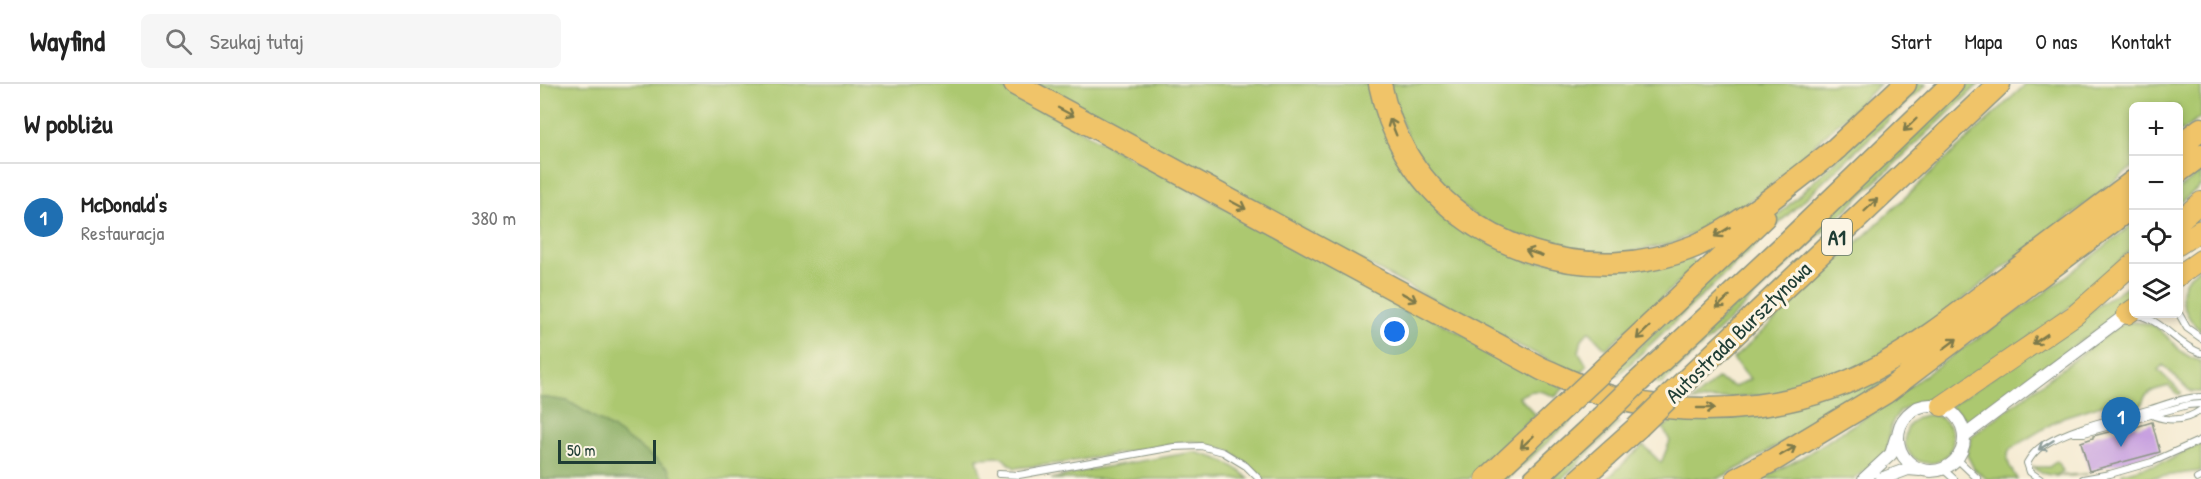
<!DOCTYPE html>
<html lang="pl">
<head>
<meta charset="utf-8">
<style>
	body { margin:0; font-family:"Patrick Hand",sans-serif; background:#f6f6f6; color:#222 }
	.controls { position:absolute; right:18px; top:18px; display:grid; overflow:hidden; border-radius:9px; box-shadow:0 3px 9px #0003 }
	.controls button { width:54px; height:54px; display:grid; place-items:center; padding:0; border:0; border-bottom:2px solid #e0e0e0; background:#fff; color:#222; font:30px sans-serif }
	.scale { position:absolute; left:18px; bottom:15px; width:98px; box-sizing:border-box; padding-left:6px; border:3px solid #1f3d34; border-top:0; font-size:16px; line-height:21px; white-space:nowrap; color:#1f3d34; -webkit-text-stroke:4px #fcf5e5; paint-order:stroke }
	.you { position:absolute; left:855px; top:248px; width:21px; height:21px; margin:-15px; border:4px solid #fff; border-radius:50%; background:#1a73e8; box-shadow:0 0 0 9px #1a73e833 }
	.badge { display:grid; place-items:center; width:39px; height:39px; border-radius:50%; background:#1f6fb2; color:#fff; font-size:20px; font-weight:700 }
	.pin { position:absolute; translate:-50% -50px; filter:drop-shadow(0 2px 3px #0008) }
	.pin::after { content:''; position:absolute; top:32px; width:21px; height:18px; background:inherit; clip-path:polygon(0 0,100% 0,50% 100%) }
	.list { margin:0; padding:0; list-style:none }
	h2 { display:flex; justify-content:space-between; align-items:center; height:78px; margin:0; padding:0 24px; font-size:26px }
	h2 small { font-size:20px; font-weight:400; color:#767676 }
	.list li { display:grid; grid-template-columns:39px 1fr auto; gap:18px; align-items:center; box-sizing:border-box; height:108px; padding:0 24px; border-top:2px solid #e0e0e0 }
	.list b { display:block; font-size:22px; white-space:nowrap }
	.list p { margin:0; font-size:20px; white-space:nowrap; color:#767676 }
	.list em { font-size:20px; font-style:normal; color:#767676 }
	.icon { flex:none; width:33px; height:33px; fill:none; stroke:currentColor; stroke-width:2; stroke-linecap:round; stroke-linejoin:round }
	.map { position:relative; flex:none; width:1661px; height:395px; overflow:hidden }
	header { display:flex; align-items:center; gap:36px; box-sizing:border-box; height:84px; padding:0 30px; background:#fff; border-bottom:2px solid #e0e0e0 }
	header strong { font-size:28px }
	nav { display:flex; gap:33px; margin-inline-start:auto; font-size:21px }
	.search { width:420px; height:54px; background:#f6f6f6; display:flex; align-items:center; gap:15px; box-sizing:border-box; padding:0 21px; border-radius:9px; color:#767676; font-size:22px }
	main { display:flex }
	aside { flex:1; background:#fff }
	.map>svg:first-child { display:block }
</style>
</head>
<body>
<header>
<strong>Wayfind</strong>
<div class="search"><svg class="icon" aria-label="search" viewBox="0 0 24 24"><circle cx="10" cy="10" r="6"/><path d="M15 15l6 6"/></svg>Szukaj tutaj</div>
<nav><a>Start</a><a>Mapa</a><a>O nas</a><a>Kontakt</a></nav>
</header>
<main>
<aside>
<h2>W pobliżu<small></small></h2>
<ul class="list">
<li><span class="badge">1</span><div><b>McDonald's</b><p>Restauracja</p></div><em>380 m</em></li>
</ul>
</aside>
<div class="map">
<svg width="1661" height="395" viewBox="0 0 1661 395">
	<rect width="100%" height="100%" fill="#fcf5e5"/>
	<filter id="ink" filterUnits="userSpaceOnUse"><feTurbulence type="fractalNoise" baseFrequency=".0167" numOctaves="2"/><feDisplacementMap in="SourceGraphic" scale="12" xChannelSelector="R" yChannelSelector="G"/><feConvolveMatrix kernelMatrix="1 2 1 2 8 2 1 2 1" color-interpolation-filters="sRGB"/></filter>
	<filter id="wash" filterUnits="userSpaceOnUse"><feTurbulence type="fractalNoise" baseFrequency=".008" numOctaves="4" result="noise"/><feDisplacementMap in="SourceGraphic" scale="24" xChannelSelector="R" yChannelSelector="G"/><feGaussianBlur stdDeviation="1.35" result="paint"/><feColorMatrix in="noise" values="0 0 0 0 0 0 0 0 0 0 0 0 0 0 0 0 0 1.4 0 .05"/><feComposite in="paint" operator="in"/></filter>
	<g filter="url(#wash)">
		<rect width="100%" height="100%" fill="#f5ebd3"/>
		<!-- green -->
		<path fill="#acc86f" stroke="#668252" stroke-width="1.5" d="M0,0h456l135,74 433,230 -9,9c-13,-7 -23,-9 -36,0l17,18 -67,64h-205l-36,-29 -35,-9 -131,22 -47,5 -14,-11 -24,1 5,21h-442z
			M494,0h337l41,94 116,84 161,-5 8,8 -91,84 -17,-18 -7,8 -3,13 8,14 -8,9 -73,-36z
			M846,0h494l-113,105 -45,30 -49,24 -57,12 -44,-2 -81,-26 -45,-33 -33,-44z
			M1376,0h11l-309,291 -6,-2z
			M1430,0h9l-317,300 -9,-2z
			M1486,0h175v33l-22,16 -1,-27h-44l-1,61 -228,177 -54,29 -60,20 -99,8 25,-22 18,8 15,-8 -17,-20z
			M1661,88v13l-22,19v-15z
			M1593,140v23l-36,36 -46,40 -111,76c-16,1 -38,5 -47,22 -4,9 -5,24 -7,34l-32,24h-94l41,-21 74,-47 78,-56 97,-66z
			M1661,182v65c-14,-11 -26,-35 -14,-52 3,-5 10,-9 14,-13z
			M1593,198v21l-167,123 -4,-11 -12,-9z
			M1589,238c8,0 16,0 23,3 19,9 23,30 49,36v31h-10l-28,-27 -5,5 23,22v2h-4l-8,-8c-13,4 -25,4 -27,19l-29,8 -9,-9 -41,13 -53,32c-6,11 1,20 7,30h-30l-13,-10 -7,-14 5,-19 147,-110z
			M1338,293l6,6 -143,84 -24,12h-110l36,-34 18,18 9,-22 -7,-13 14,-12z
			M1035,326l6,2 -74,67h-8z
			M1365 355a24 24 0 1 1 48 0a24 24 0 1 1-48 0Z
			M1071,337l8,2 -57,56h-12z
			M1661,359v28l-59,8h-19l-1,-6 46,-12 25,-15z
			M654,368c22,5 39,11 55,27h-198l43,-10z
			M1517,377l6,10 -7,5 32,-2c-17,2 -45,5 -55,-7h16z"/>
		<!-- forest -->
		<path fill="#89ac62" stroke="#54744b" stroke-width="1.5" d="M0,313l28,4 44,27 57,41 4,10h-133z"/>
		<g id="blocks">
			<!-- building -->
			<path fill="#c8a1e0" d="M1612,338l8,30 -71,19 -8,-29 12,-4v-2l43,-11v2z"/>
		</g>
	</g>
	<g filter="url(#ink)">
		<use href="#blocks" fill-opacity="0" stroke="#8a9484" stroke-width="1.5"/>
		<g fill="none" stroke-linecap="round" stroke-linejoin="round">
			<defs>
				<path id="service" d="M1638,228l9,16 14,10
					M1593,230c29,4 42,30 68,39
					M1614,332c17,6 32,5 47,-6
					M1534,349h10l104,-28 13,-1
					M1417,375l21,20
					M1403,385l11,10
					M459,390l20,1 155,-28 27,-1 22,6 23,14 13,13
					M1500,395l-10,-7 -3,-9c4,-7 8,-12 15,-17 32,-20 73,-27 109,-37 16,-5 34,-12 50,-12
					M1543,395l27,-5 42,-12 49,-22
					M1657,395l4,-2"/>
				<path id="minor" d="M1358 354a33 33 0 1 1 66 0a33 33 0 1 1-66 0Z
					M1424,352l163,-122
					M1324,395l27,-25 5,-16
					M1341,395l27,-10 12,1"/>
				<path id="primary" d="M1638,138l23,-20
					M1638,161l23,-15
					M1638,192l23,-16
					M1587,230l7,-5
					M1402,322l133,-91 59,-52"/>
				<path id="motorway" d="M475,0l527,285c26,11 53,25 81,31 86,19 184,8 261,-36 41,-23 78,-53 115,-81 45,-34 90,-68 135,-102
					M840,0c5,24 13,47 25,68 58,99 186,137 290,94 48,-21 100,-66 142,-98
					M1638,62l23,-17
					M1287,73l78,-73
					M1638,88l23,-17
					M1059,290l165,-157
					M1097,299l146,-136 169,-163
					M1136,306l323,-306
					M947,395l79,-74
					M995,395l66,-61
					M1040,395l58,-52
					M1197,395l38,-20 111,-67 248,-187"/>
			</defs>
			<!-- service casing -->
			<use href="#service" stroke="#8a9484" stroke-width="8"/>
			<!-- minor casing -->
			<use href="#minor" stroke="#8a9484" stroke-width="14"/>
			<!-- primary casing -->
			<use href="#primary" stroke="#8a9484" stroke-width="22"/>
			<!-- motorway casing -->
			<use href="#motorway" stroke="#8a9484" stroke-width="25"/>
			<!-- service -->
			<use href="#service" stroke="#fff" stroke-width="6"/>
			<!-- minor -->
			<use href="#minor" stroke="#fff" stroke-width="12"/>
			<!-- primary -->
			<use href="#primary" stroke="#f0c469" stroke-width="20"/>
			<!-- motorway -->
			<use href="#motorway" stroke="#f0c469" stroke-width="22"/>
			<defs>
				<path id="motorway-bridge" d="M1026,321l33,-31
					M1061,334l36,-35
					M1098,343l38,-37"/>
			</defs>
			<!-- motorway-bridge casing -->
			<use href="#motorway-bridge" stroke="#8a9484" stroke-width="25" stroke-linecap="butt"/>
			<!-- motorway-bridge -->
			<use href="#motorway-bridge" stroke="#f0c469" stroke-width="22"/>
		</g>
		<!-- one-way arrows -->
		<defs><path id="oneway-shaft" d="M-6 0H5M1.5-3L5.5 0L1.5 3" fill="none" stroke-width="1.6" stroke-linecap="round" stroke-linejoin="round" transform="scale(1.5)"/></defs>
		<g stroke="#7d7a4c">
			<use href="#oneway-shaft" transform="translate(526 28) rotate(28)"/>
			<use href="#oneway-shaft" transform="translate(1370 41) rotate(136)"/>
			<use href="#oneway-shaft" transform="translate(853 43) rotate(-112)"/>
			<use href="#oneway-shaft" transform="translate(698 121) rotate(28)"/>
			<use href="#oneway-shaft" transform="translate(1331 121) rotate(-44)"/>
			<use href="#oneway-shaft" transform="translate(1182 148) rotate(148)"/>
			<use href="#oneway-shaft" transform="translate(994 169) rotate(-162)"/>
			<use href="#oneway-shaft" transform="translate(869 213) rotate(29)"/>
			<use href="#oneway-shaft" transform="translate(1183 218) rotate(137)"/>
			<use href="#oneway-shaft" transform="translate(1103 249) rotate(136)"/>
			<use href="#oneway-shaft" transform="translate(1500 255) rotate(146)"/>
			<use href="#oneway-shaft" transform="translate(1410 260) rotate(-37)"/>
			<use href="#oneway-shaft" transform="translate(1166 324)"/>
			<use href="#oneway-shaft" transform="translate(987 358) rotate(137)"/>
			<use href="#oneway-shaft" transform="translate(1248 367) rotate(-30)"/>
		</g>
		<use stroke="#8f9e9a" href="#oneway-shaft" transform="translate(1506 361) rotate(148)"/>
	</g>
	<g text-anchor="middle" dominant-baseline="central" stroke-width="6" stroke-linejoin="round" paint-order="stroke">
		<!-- shield labels -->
		<rect fill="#fcf5e5" stroke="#617469" stroke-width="1.5" x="1282" y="135" width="30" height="36" rx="4.5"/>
		<g font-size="21" font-weight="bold" fill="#1f3d34">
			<text x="1297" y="153">A1</text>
		</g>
		<!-- street labels -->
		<g font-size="22" fill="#1f3d34" stroke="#fcf5e5">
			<text transform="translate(1198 248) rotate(-44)">Autostrada Bursztynowa</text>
		</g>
	</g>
</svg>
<div class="controls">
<button>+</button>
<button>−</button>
<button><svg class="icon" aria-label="locate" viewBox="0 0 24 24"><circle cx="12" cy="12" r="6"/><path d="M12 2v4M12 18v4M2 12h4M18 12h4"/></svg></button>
<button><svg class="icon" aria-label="layers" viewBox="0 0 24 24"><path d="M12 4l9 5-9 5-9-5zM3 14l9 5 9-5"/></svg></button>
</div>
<div class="scale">50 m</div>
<div class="you"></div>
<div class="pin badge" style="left:1581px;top:363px">1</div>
</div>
</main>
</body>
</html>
